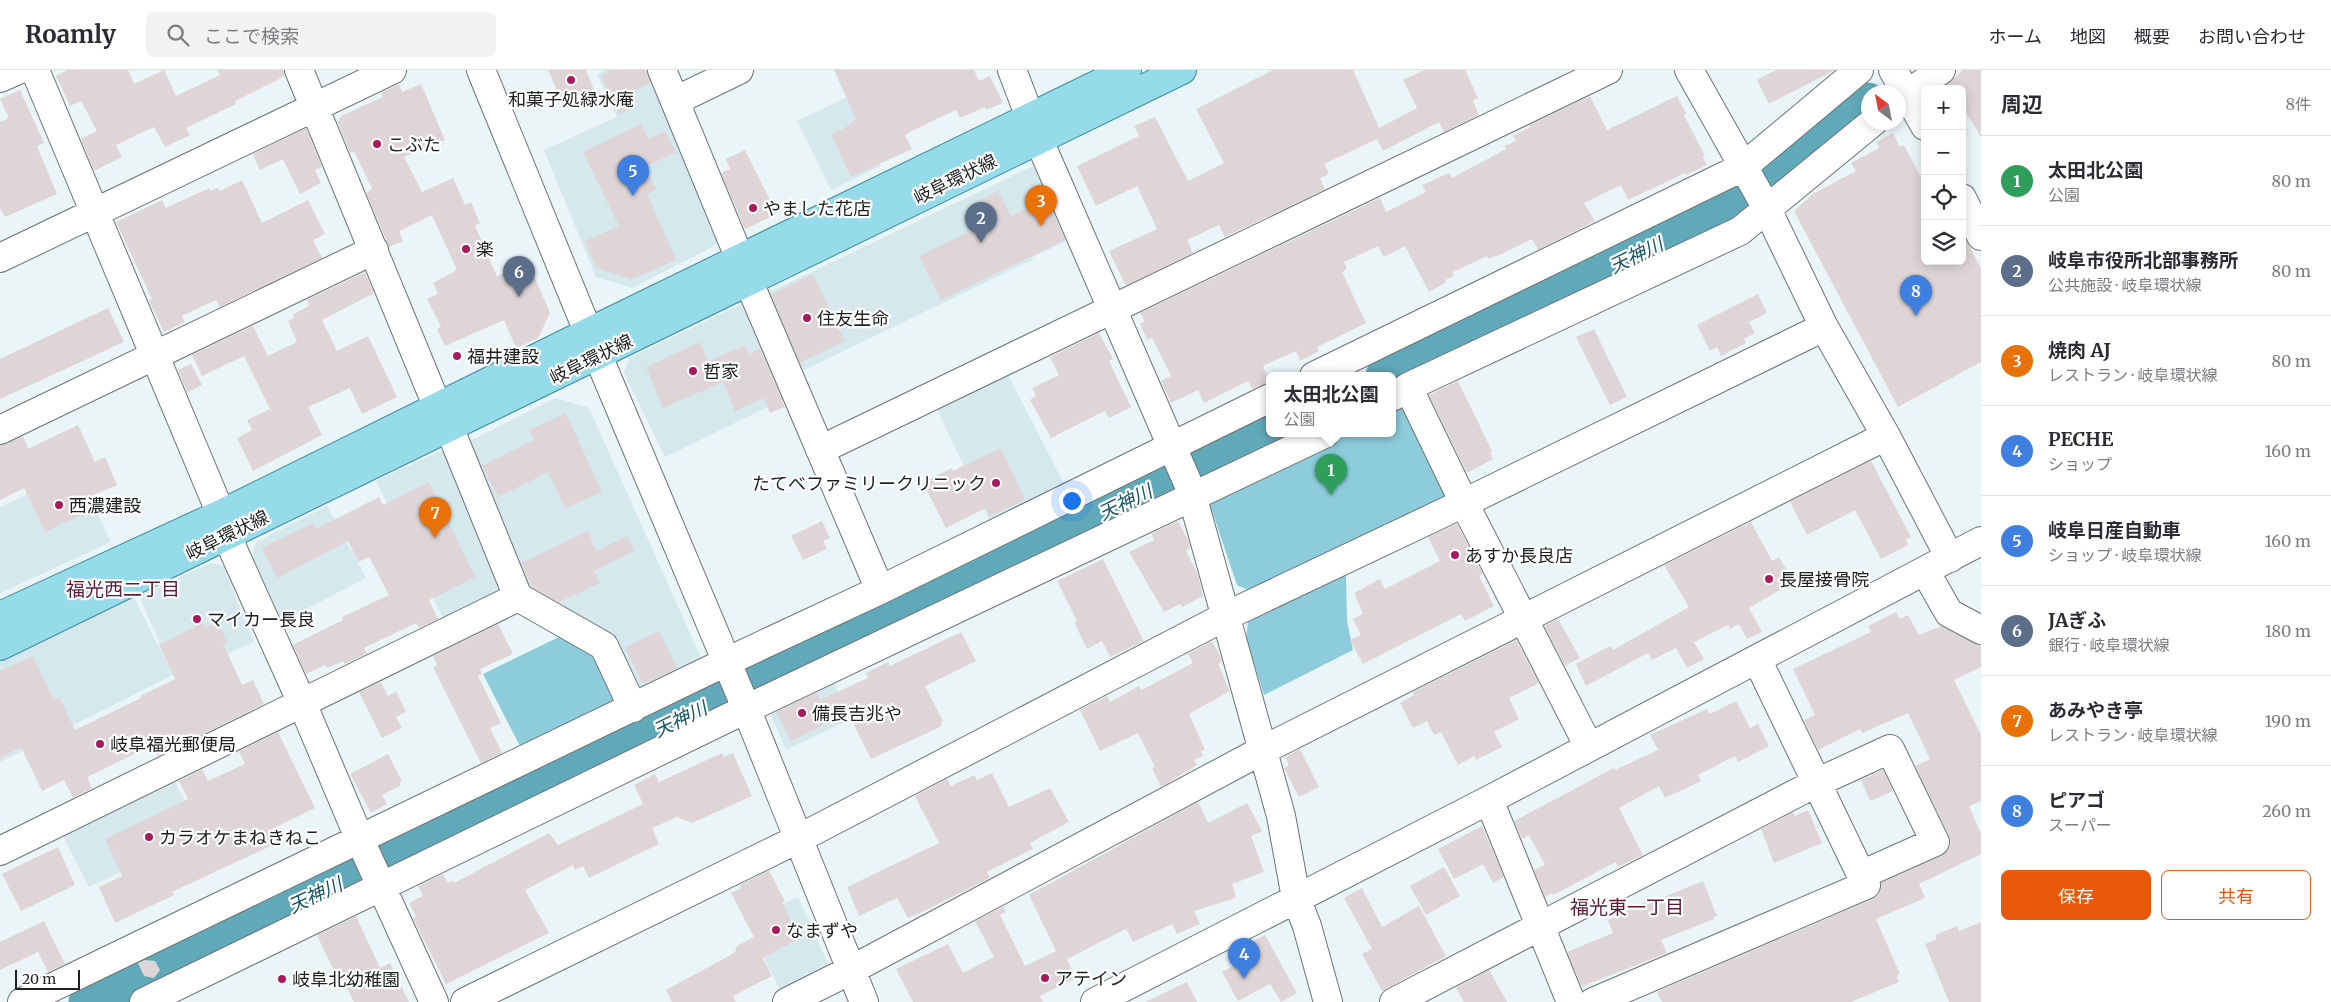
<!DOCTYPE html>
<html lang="ja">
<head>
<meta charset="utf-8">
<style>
	body { margin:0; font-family:Merriweather,"Noto Sans JP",serif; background:#f2f2f3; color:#2b2b33 }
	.controls { position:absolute; right:15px; top:15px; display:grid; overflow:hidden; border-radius:8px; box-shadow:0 2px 12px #0003 }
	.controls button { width:45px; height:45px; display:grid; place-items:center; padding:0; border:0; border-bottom:1px solid #e1e1e2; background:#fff; color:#2b2b33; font:25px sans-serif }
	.compass { position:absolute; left:1861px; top:15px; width:45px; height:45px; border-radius:50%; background:#fff; box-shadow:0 2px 12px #0003; rotate:328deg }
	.scale { position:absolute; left:15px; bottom:12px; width:65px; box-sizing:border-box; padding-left:5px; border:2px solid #1c2021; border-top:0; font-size:14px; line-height:18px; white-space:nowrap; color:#1c2021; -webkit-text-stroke:4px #fff; paint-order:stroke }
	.you { position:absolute; left:1071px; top:430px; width:18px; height:18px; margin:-12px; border:4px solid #fff; border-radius:50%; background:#1a73e8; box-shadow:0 0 0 8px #1a73e833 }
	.badge { display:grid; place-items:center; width:32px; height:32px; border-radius:50%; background:#ea580c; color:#fff; font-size:16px; font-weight:700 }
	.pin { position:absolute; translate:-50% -41px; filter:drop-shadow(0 1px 2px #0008) }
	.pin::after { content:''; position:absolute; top:26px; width:18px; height:15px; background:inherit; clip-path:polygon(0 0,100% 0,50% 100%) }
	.popup { position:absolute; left:1266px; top:302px; width:130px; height:65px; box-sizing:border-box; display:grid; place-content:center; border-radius:8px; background:#fff; filter:drop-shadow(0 1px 4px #0005); font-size:16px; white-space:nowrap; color:#7c7c81 }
	.popup b { font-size:19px; color:#2b2b33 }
	.popup::after { content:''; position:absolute; left:50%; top:100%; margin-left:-10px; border:10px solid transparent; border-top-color:#fff }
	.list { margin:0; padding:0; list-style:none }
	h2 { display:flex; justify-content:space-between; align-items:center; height:65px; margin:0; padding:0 20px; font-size:21px }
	h2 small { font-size:16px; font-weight:400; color:#7c7c81 }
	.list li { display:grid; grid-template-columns:32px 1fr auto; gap:15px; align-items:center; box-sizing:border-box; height:90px; padding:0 20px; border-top:1px solid #e1e1e2 }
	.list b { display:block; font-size:19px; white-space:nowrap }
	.list p { margin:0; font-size:16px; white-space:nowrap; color:#7c7c81 }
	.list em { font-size:16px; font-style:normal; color:#7c7c81 }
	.actions { display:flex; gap:10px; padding:15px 20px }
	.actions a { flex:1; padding:11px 0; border:1px solid #ea580c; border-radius:8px; text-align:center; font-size:18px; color:#ea580c }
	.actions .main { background:#ea580c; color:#fff }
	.icon { flex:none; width:28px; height:28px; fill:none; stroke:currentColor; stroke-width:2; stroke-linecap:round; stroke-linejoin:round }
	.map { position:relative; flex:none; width:1981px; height:932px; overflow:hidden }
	header { display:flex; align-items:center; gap:30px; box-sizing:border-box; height:70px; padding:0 25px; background:#fff; border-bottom:1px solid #e1e1e2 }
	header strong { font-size:24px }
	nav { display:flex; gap:28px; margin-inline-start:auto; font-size:18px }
	.search { width:350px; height:45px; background:#f2f2f3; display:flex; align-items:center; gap:12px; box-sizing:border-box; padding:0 18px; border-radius:8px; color:#7c7c81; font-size:19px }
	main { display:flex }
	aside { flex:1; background:#fff }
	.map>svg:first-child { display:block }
</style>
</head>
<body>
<header>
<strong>Roamly</strong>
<div class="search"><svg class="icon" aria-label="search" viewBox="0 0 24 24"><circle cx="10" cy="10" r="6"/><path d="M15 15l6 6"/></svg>ここで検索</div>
<nav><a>ホーム</a><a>地図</a><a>概要</a><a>お問い合わせ</a></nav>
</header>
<main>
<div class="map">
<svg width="1981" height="932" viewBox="0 0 1981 932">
	<rect width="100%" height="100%" fill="#eaf5f8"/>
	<!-- built -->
	<path fill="#d4e8ed" d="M605,0h47l70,172 -90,46 -36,-11 -52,-127 73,-33 -20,-43z
		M847,27l34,69 -50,24 -34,-69z
		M1031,97l9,2 31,70 -40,19 1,2 -234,113 -33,-79z
		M746,232l40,96 -121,59 -41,-84 5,-15z
		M1005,299l62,121 -74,38 -58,-123z
		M556,328l33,10 113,252 -47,26 -23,3 -111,-101 -58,-144z
		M447,378l58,142 -58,36 -71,-145z
		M77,402l34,70 -111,51v-86z
		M327,436l39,72 -87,45 -28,-65 5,-16z
		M211,493l12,3 31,76 -79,35 -36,-81z
		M132,524l41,81 -173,87v-101z
		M831,606l20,43 -65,31 -19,-44z
		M170,703l32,60 -113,54 -29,-57z
		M798,827l30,67 -48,26 -33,-68z"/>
	<!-- green -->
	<path fill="#8cccdb" d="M1406,332l42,82 -4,15 -194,92 -13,-6 -27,-80 11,-15 118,-56h53v-25z
		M1346,505l1,46 6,29 -89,45 -18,-56 2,-19z
		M563,565l34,16 22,45 -9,12 -87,44 -40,-78z"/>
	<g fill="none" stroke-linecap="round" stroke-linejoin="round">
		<!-- river -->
		<path stroke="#60a9b9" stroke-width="39" d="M1385,306l283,-136 108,-66 92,-72
			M88,932l343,-161 839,-409"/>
	</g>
	<!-- building -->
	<path fill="#dfd5d7" d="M68,0h60l6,14 30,-14 12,26 44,-21 -3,-5h67l1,6 -50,25 1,3 -50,24 4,7 -25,12 -11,-20 -38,18 6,12 -28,14 -13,-32 16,-8 -16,-30 -11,5 -14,-30z
		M548,0h38l8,20 -31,14z
		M612,0h35l4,13 -22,10 7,14 -17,7 -18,-39z
		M834,0h140l5,11 11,-5 13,27 -17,7 -1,-3 -25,11 -4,-8 -34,16 -17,9 7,14 -61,28 -20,-43 14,-6 11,-9z
		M1273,0h80l26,58 38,-20 -14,-28 21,-10h41l13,28 -5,3 6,14 -35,17 -5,-10 -56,29 -6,-12 -53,25 5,10 -9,4 5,11 -100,48 -6,-12 -32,15 6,13 -66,32 -2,-1 -16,-33 48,-22 -20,-43 -41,20 -19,-40 62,-30 -5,-10 21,-9 33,64 36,-18 -28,-54z
		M1776,0h59l-66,34 -12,-24z
		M1963,0h18v67l-19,-31v-17h-20z
		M399,14l3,8 19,-8 24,56 -41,17 18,35 31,-14 12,27 6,-3 9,21 -5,3 22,50 31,-14 22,51 -12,25 -22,10 -12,-28 -59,26 -8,-17 4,-2 -14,-28 11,-5 -5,-11 24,-13 -25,-55 -33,16 4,10 -14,6 -23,-54 6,-4 -18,-38 -4,2 -12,-30 3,-7 42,-19 -2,-4z
		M20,20l24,53 -7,3 20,48 -52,23 -5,-9v-86l9,-4 -9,-19z
		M1590,26l17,34 70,-34 9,17 -2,2 21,41 -2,1 4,8 -21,10 -1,-2 -57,27 -7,-15 -37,18 11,18 -57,29 -6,-11 -33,16 -11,4 -1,-3 -34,16 1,4 -9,4 2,2 -18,10 -24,-46 -21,11 -6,-11 -34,16 3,7 -5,3 24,51 -49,24 2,4 -19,10 -4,-10 -33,15 7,17 -18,6 -4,-8 -44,22 -6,-13 -27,13 -10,-22 10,-5 -19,-38 -5,2 -7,-16 5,-3 -5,-8 240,-115 6,14 40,-20 -4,-7 27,-12 3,5 54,-29 -2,-3 12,-5 -3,-5 17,-9 -1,-2z
		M641,54l7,15 17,-8 11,21 -31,15 11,22 -9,5 29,66 -44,19 -36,-11 -11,-27 34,-15 -36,-74z
		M306,58l16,39 -7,3 6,13 -21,11 -17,-35 -23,11 -7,-16z
		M1893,63l7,14 4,-2 16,31 5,-3v88h37v-28l19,35v94l-83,45 -104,-196 19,-17 43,-23 -5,-8 28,-15 -3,-6z
		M745,80l32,64 -32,15 -24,-56 9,-4 -4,-10z
		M242,110l20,43 46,-23 17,34 -12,6 9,18 -102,49 -4,-7 -34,16 3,6 -21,10 -15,-31 3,-2 -36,-77 46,-22 4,8 43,-20 1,3 8,-3 2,3z
		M998,121l13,25 36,-17 18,41 -124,60 -22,-44 52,-25 -8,-15 14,-6 -3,-6z
		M365,202l9,21 -52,27 15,31 31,-15 29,61 -35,17 -12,-26 -42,19 14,28 -69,36 -16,-33 15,-8 -5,-10 23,-11 -26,-53 -42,20 -10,-21 61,-29 15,30 29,-14 -9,-21 6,-3 -1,-4 16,-8 -2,-6z
		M813,204l32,67 -45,22 -29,-69z
		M1758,224l9,19 -18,9 6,11 -11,6 2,4 -25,13 -4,-9 -7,4 -13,-26z
		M108,238l16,34 -124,57v-40z
		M1594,259l33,68 -17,8 -34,-68z
		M1099,263l14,26 -4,2 22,46 -22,11 -4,-7 -54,27 -21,-38 6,-4 -4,-8 27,-13 -9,-18z
		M700,272l8,19 37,-15 4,8 11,-5 25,58 -15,6 -6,-15 -29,13 -12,-29 -60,26 -17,-41z
		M191,294l11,21 -15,8 -9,-23z
		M1458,311l34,70 -2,2 3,6 -26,14 -38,-78z
		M566,343l36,79 -37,16 -17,-36 -50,25 -16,-31 52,-26 -5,-10z
		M78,355l17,37 10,-5 12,28 -31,13 6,12 -47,22 -21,-44 -24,12v-55l23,-9 5,13z
		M1001,378l24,52 -35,16 -4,-8 -40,20 -23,-45 29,-15 1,3z
		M1871,391l40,76 -5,2 2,6 -27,14 -26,-49 -48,25 -17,-33z
		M429,412l46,95 -46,23 9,19 -19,9 -3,-5 -52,25 3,6 -22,10 -2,-3 -16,7 -2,-3 -19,9 -13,-29 50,-25 -1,-3 47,-22 -20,-38 -11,5 -10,-21 -71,37 -15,-30 51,-25 3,6 63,-32 4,8z
		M822,451l8,17 -7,3 4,8 -24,11 -12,-24z
		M1178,451l11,21 1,6 -4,2 1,3 11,22 5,21 -21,11 -2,-3 -16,8 -35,-60 25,-12 -3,-6z
		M1751,452l21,39 7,-4 15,25 -45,26 13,24 -15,7 -8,-15 -9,5 -2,-4 -34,17 10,17 -17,9 -11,-20 -24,12 -4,-7 -62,33 -10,-22 34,-18 3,4 76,-43 -25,-42z
		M1457,454l26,50 -4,2 15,30 -29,15 -4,-7 -98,50 -13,-24 11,-5 -8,-16 10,-5 -9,-21 26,-14 5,10 55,-28 -12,-24z
		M588,461l8,20 31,-15 7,15 -40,20 6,12 -41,19 -26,-14 -12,-25z
		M1103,489l41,82 -34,16 -8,-16 -15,8 -13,-27 3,-1 -20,-40z
		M1896,542l4,7 8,-4 11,20 22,-9 40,20v21l-27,13 27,55v66l-12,5 12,28v20l-62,30 6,14 -49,21 24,55 -3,2 2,6 -48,20h-189l-5,-10 215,-93 7,-5 2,-11 60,-27 7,-5 3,-8 -2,-8 -34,-69 15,-7 -22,-46 -46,20 -2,-4 -42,21 -14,-30 11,-5 -22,-46 78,-37 -3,-6z
		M1558,549l22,39 -15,8 -21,-40z
		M218,552l9,21 -4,1 19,41 11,-5 11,24 -106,52 -5,-11 -66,32 5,11 -19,10 -9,-18 -22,11 -21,-44 -21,11v-87l33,-15 21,44 5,-3 16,33 66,-32 -1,-2 35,-17 -16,-34 43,-22 3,5z
		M498,554l15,30 -33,15 2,5 -4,2 23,47 -11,5 12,25 -21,10 -48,-96 4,-2 -4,-9z
		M659,561l18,37 -34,16 -18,-37z
		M961,562l15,29 -51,25 18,35 -2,2 1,3 -71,33 -23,-46 -57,28 -15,-29 40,-19 4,7 48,-22 -2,-5 22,-11 2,4z
		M1516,570l23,43 -30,15 10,21 -25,13 8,15 -26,13 -2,-4 -16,9 -17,-33 -7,3 -7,-14 -14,7 -13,-25 14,-8 -1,-3z
		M1212,571l8,15 2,5 -4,3 12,27 -41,23 16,36 -4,1 2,5 -9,4 3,5 -36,22 -9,-19 3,-1 -17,-34 -38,18 -20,-41 27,-14 3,6 29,-16 2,4 10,-5 42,-22 -5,-9z
		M381,612l7,14 8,-5 10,21 -10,5 6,11 -20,10 -23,-46z
		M1736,631l14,27 8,-4 11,22 -31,16 -3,-6 -37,19 3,6 -24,12v-1l-12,6 -6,-12 -40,22 24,47 -25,12 -2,-5 -63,33 -1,-2 -7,4 -11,-27 11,-5 -16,-30 -7,4 -8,-18 100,-53 1,2 43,-20 -8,-15 57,-26 3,5z
		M278,662l37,76 -43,21 7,13 -107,50 2,3 -59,28 -16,-36 23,-11 -17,-37 83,-40 -9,-18 23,-12 6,12 37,-17 -6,-13z
		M1300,679l19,38 -20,10 -15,-29 5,-3 -4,-8z
		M722,683l2,4 9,-4 19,43 -60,27 -15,-6 -25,11 7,16 -70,34 -6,-12 -8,4 -2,-5 -48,25 24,43 -103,51 -33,-66 3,-2 -7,-13 14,-7 -5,-10 25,-12 5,9 5,-2 1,2 95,-50 9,12 85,-41 -9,-19 21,-11 4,8z
		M388,684l14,27 -3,1 2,3 -19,10 5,9 -16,9 -21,-39z
		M1883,700l10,21 -23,10 -9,-21z
		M992,703l17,34 41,-19 19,34 -39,21 3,6 -46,23 3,6 -72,36 -10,4 -11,-20 -38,18 -12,-29 92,-44 -24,-47 32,-17 4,7 23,-11 3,5z
		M1198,732l10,21 39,-20 15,28 -11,5 13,36 -32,12 4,14 -42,13 6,13 -23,10 -5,-10 -39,18 -7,-13 -59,30 9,19 -36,18 3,6h-130l-17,-33 52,-25 15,29 31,-16 -19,-36 28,-14 3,5 -6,3 25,51 31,-15 -27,-56z
		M1808,740l14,33 -48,20 -13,-34 32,-17 2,4z
		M1482,756l22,51 -11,6 -10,-19 -29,15 -16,-30z
		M58,777l17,38 -54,26 -19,-37z
		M1444,797l16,29 -34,19 -16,-29z
		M769,800l16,32 -3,1 18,35 -37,20 9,18 -39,20 3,6h-64l-6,-12 61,-33 8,-5 2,-6 17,-9 -23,-44 10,-5 -1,-3z
		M1703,811l14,35 -4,1 1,2 -53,21 6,13 -84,33 -2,-1 -14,-33 46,-19 -5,-13 38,-19 1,3z
		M1362,818l20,39 37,-21 27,50 -64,35 -20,-37 10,-5 -28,-51z
		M356,846l24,52 10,-5 19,39h-55l-13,-26 -4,2 -20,-43z
		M44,851l21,43 -17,8 -10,-20 -38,18v-28z
		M1981,852v80h-32l-24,-58 12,-5 -2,-4 22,-9 2,5z
		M1265,865l32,58 -16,9 -11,-18 -32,17 -16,-29 13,-7 -4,-9 18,-10 -1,-2z
		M145,890l10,1 5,9 -6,8 -10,-2 -6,-13z
		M1489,900l18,32h-43l-8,-14z
		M1187,912l10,20h-52z"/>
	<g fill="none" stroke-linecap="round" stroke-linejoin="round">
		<defs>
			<path id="minor" d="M35,0l186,444 13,38 68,151 58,137 74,162
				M299,0l139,338
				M481,0l117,286 146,347 120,299
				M662,0l78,189
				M1012,0l26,68 152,350 91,328 15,82 11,28 21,76
				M1689,0l76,135 59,122 62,109 64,122
				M1893,0l32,56
				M0,8l18,-8
				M675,31l64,-31
				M1898,31l43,-31
				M1962,128l19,38
				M0,188l392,-188
				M748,210l132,310
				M1314,306l429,-209 116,-97
				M1408,317l56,116 125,244
				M1392,327l16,-10 332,-156 133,-109
				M0,360l374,-180
				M820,380l788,-380
				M1925,501l24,42 32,17
				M518,527l86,49 29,62
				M1489,730l82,202
				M0,781l518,-254 -69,-170
				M22,932l704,-340 154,-72 390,-192
				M144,932l602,-293 578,-275
				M465,932l333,-163 428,-223 238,-113 360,-176
				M787,932l64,-32 410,-219 625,-315
				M1095,932l394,-202 492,-259
				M1394,932l422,-219 74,-34 45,93 -74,33
				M1593,932l273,-117 -109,-226"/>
			<path id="major" d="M0,546l221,-102 368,-182 538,-262
				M0,576l1182,-576"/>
		</defs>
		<!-- minor casing -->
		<use href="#minor" stroke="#6b7477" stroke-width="30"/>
		<!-- major casing -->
		<use href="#major" stroke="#3d8a9a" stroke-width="30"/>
		<!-- minor -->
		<use href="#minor" stroke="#fff" stroke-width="28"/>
		<!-- major -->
		<use href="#major" stroke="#95dbe9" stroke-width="28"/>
	</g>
	<!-- markers -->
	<g fill="#a71b5e" stroke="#fff" stroke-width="2">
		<circle cx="571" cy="10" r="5"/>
		<circle cx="377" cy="74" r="5"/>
		<circle cx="753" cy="138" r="5"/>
		<circle cx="466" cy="179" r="5"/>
		<circle cx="807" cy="248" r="5"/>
		<circle cx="457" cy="286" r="5"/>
		<circle cx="693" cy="301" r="5"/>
		<circle cx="996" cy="413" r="5"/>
		<circle cx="59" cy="435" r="5"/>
		<circle cx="1455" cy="485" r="5"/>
		<circle cx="1769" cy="509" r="5"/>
		<circle cx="197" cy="549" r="5"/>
		<circle cx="802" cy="643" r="5"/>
		<circle cx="100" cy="674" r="5"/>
		<circle cx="149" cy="767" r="5"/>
		<circle cx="776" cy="860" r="5"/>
		<circle cx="1045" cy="908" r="5"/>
		<circle cx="282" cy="909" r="5"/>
	</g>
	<g text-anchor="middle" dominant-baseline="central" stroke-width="4.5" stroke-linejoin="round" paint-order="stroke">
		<!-- poi labels -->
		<g font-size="18" fill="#1c2021" stroke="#fff" text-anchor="start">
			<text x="571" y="29" text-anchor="middle">和菓子処緑水庵</text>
			<text x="387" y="74">こぶた</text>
			<text x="763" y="138">やました花店</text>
			<text x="476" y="179">楽</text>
			<text x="817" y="248">住友生命</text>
			<text x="467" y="286">福井建設</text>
			<text x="703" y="301">哲家</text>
			<text x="986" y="413" text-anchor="end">たてべファミリークリニック</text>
			<text x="69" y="435">西濃建設</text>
			<text x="1465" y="485">あすか長良店</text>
			<text x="1779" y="509">長屋接骨院</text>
			<text x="207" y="549">マイカー長良</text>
			<text x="812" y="643">備長吉兆や</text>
			<text x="110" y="674">岐阜福光郵便局</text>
			<text x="159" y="767">カラオケまねきねこ</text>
			<text x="786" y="860">なまずや</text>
			<text x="1055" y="908">アテイン</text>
			<text x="292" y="909">岐阜北幼稚園</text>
		</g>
		<!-- street labels -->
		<g font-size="18" fill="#1c2021" stroke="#fff">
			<text transform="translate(955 109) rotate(-26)">岐阜環状線</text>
			<text transform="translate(591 289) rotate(-26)">岐阜環状線</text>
			<text transform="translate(227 465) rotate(-26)">岐阜環状線</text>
		</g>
		<!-- water labels -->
		<g font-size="19" font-style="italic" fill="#195663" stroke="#fff">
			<text transform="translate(1636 185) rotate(-26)">天神川</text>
			<text transform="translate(1125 432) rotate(-26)">天神川</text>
			<text transform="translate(680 649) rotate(-26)">天神川</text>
			<text transform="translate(315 825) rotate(-25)">天神川</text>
		</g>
		<!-- neighbourhood labels -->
		<g font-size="19" fill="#5c1a36" stroke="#fff">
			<text x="123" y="519">福光西二丁目</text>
			<text x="1627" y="837">福光東一丁目</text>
		</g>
	</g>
</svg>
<div class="controls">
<button>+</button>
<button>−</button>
<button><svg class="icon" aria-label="locate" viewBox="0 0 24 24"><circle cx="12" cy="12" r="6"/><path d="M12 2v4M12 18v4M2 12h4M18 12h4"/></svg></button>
<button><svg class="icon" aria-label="layers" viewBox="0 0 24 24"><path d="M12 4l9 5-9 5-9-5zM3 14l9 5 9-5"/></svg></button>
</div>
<svg class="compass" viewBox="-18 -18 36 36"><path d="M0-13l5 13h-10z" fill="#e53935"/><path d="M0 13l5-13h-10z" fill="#7c7c81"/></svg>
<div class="scale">20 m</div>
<div class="you"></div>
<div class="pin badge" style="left:1331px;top:425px;background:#2e9e5b">1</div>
<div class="popup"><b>太田北公園</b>公園</div>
<div class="pin badge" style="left:981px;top:173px;background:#5c6f8a">2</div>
<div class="pin badge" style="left:1041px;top:156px;background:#e8710a">3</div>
<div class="pin badge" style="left:1244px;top:909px;background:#3f7fe0">4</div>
<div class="pin badge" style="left:633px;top:126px;background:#3f7fe0">5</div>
<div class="pin badge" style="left:519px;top:227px;background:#5c6f8a">6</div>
<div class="pin badge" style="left:435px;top:468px;background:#e8710a">7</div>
<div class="pin badge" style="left:1916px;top:246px;background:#3f7fe0">8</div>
</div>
<aside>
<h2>周辺<small>8件</small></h2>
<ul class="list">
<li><span class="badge" style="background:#2e9e5b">1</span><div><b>太田北公園</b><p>公園</p></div><em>80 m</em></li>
<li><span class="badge" style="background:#5c6f8a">2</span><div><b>岐阜市役所北部事務所</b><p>公共施設 · 岐阜環状線</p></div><em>80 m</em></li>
<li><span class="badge" style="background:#e8710a">3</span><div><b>焼肉 AJ</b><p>レストラン · 岐阜環状線</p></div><em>80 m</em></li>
<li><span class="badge" style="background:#3f7fe0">4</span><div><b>PECHE</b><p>ショップ</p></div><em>160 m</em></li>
<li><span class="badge" style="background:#3f7fe0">5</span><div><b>岐阜日産自動車</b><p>ショップ · 岐阜環状線</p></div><em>160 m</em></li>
<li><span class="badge" style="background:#5c6f8a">6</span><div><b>JAぎふ</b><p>銀行 · 岐阜環状線</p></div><em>180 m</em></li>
<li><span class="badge" style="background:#e8710a">7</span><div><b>あみやき亭</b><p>レストラン · 岐阜環状線</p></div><em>190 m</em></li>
<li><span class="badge" style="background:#3f7fe0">8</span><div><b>ピアゴ</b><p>スーパー</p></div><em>260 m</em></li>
</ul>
<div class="actions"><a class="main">保存</a><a>共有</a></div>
</aside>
</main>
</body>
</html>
